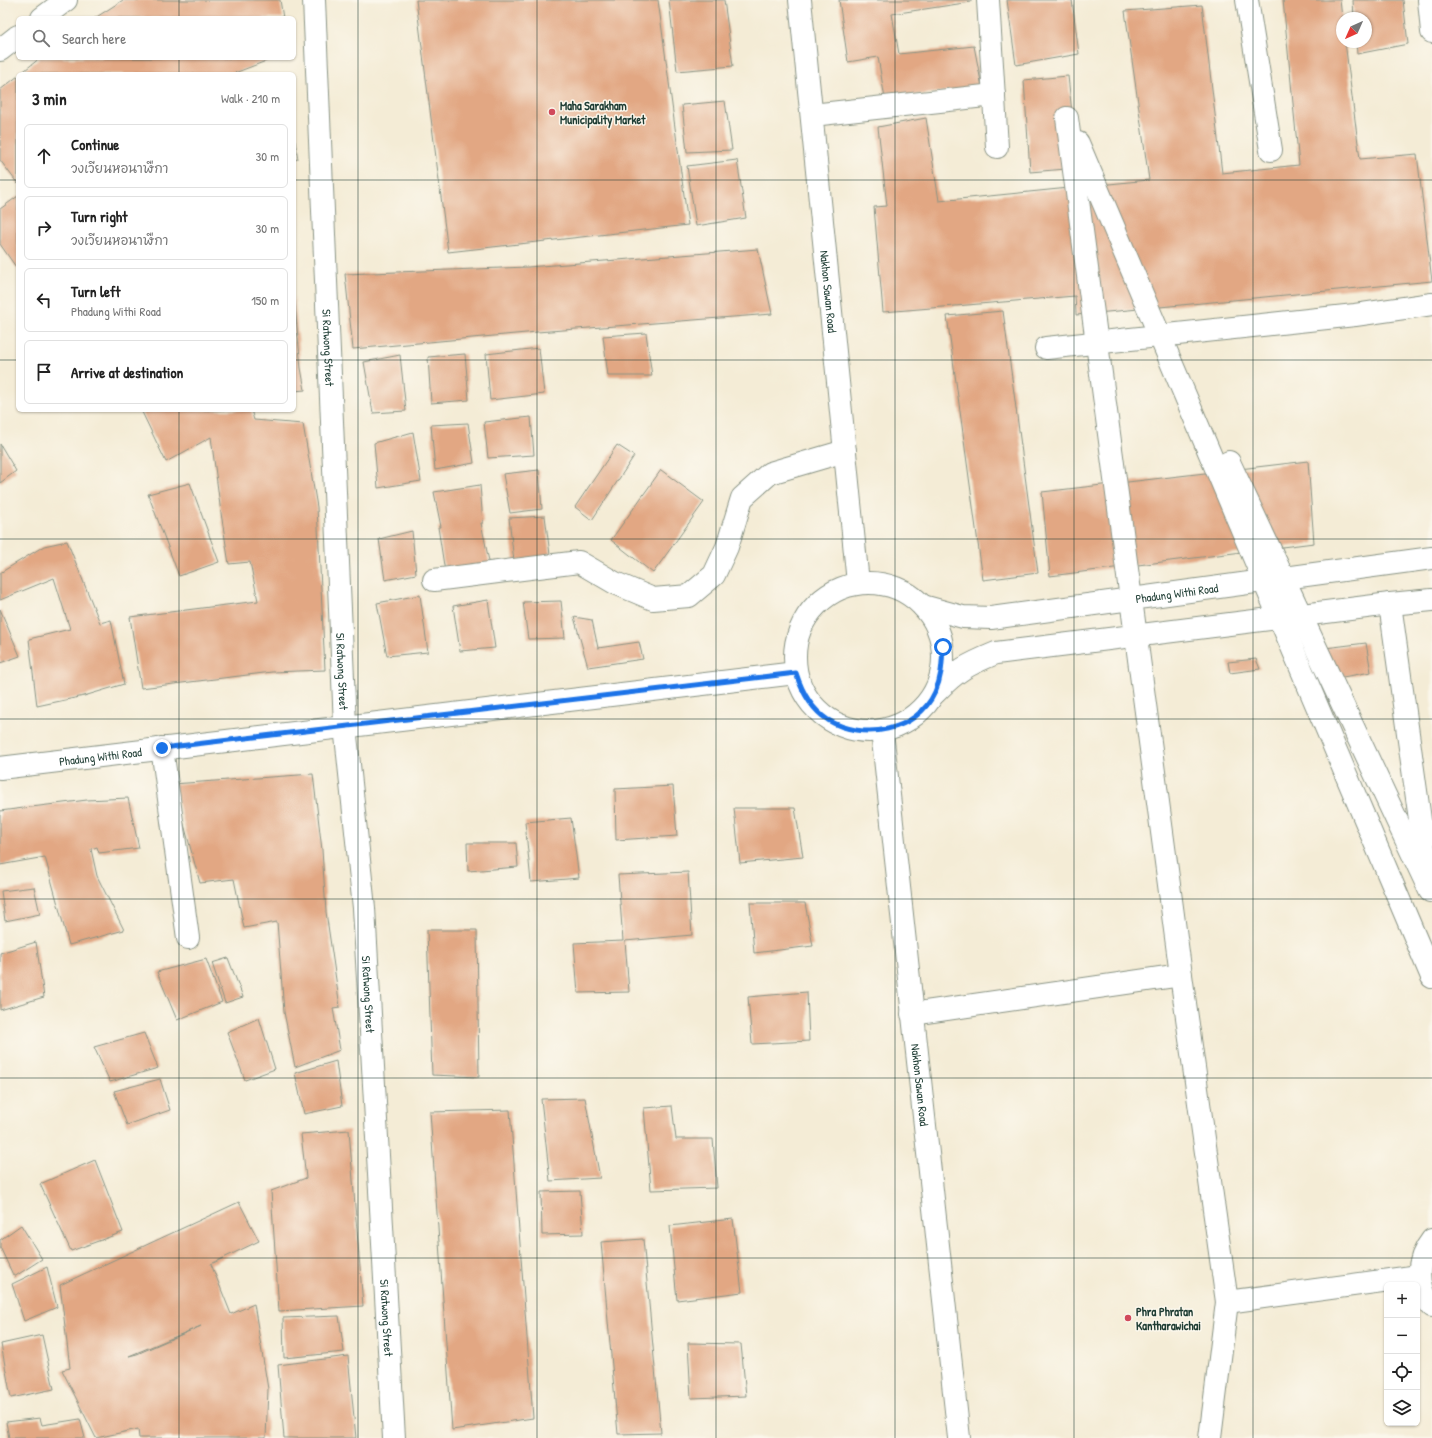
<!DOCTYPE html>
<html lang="en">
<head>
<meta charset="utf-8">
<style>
	body { margin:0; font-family:"Patrick Hand","Playpen Sans Thai",sans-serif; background:#f2f2f2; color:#222 }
	.controls { position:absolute; right:12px; bottom:12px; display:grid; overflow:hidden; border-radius:6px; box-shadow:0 1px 3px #0004 }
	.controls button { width:36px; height:36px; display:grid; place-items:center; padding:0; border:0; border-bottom:1px solid #e0e0e0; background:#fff; color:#222; font:20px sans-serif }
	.compass { position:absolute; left:1336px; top:12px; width:36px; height:36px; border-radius:50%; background:#fff; box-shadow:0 1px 3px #0004; rotate:225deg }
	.stop { position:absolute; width:12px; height:12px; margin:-9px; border:3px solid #1a73e8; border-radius:50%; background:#fff }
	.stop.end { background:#1a73e8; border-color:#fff; box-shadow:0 1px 4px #0008 }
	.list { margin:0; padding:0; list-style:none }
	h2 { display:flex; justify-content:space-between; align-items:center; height:52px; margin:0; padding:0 16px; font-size:17px }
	h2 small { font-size:13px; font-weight:400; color:#767676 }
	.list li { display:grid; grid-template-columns:26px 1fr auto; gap:12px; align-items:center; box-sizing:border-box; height:64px; margin:0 8px 8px; padding:0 8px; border:1px solid #e0e0e0; border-radius:6px }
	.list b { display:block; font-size:15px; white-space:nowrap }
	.list p { margin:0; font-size:13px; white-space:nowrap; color:#767676 }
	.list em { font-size:13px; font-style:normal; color:#767676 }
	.icon { flex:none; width:22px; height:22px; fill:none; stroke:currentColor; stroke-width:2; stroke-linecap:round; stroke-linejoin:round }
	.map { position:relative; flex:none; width:1432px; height:1438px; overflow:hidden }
	.search { position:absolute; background:#fff; box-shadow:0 1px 3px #0004; left:16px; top:16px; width:280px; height:44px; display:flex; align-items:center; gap:10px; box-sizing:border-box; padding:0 14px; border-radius:6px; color:#767676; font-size:15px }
	.panel { position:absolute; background:#fff; box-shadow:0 1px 3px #0004; left:16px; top:72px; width:280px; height:340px; border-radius:6px }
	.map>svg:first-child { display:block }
</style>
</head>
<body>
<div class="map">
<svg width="1432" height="1438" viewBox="0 0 1432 1438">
	<rect width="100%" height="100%" fill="#fbf7ec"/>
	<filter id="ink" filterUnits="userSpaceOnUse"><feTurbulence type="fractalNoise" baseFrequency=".025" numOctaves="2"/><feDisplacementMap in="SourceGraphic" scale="8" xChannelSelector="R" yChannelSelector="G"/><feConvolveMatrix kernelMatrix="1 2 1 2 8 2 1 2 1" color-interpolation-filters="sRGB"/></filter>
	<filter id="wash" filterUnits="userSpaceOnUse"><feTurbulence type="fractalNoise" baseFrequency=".012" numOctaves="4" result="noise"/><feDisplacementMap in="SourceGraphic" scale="16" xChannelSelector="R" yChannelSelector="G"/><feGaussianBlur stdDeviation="0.9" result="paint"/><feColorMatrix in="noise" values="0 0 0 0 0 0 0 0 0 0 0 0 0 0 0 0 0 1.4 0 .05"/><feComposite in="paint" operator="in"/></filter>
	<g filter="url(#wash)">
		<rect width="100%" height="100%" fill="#f4ecd6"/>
		<g id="blocks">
			<!-- building -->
			<path fill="#e2a783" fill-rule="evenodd" d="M123,0h157l3,18h-188z
				M416,0h242l30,225 -240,27z
				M669,0h55l9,66 -56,5z
				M839,0h132v2l-79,12 7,40 75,-8 8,41 -97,12 -7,-42 -30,5z
				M1007,0h65l7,54 -63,11z
				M1283,0h57l2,18v24h3l15,117 57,-5 15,127 -356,34 -1,-19 -192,16 -9,-105 13,-1 -9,-79 48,-9 13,83 210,-21 -24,-169 77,-6 20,168 77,-8z
				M1353,0h50l5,44 -51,10 -1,-12h10v-24h-12z
				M40,58h234l-42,16h-212z
				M18,76v108l-18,-24v-70z
				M1068,76l10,92 -48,4 -6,-92z
				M725,101l7,49 -45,2 -5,-47z
				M294,141h1l3,18 -4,1z
				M737,160l9,58 -50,8 -9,-60z
				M18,196v74l-18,-26v-35z
				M758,249l14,65 -235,18 -184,17 -8,-75 183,-7z
				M294,296l7,72 4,22 -11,1z
				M1003,311l35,262 -55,7 -36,-264z
				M646,333l6,43h-44l-5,-40z
				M539,348l5,46 -54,6 -4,-46z
				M465,354l4,46 -38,3 -3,-46z
				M400,355l6,56 -33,2 -9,-51z
				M141,410h110l3,10 49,4 14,83 8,163 -53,2 -131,16 -11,-71 128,-16 -8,-39 -21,2 -8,-51 -10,-76 -45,25z
				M531,417l3,38 -46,3 -4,-36z
				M468,423l6,40 -39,7 -4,-45z
				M413,432l8,49 -43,7 -4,-45z
				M0,444l16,27 -16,12z
				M617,445l17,11 -42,64 -17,-13z
				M1308,461l6,82 -264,33 -8,-84z
				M539,470l3,39 -32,4 -7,-39z
				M661,470l43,32 -51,71 -42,-33z
				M190,483l29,79 -40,14 -31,-82z
				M480,485l3,38h-2l9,43 -45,6 -7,-45h3l-7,-35z
				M545,516l6,46 -37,-1 -5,-43z
				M412,531l4,43 -31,6 -6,-41z
				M67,541l33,82 11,-3 13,64 -40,12 -47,10 -8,-67 41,-10 -16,-51 -54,22v-27l44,-27z
				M420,595l8,57 -41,4 -10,-53z
				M488,600l7,48 -35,3 -7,-45z
				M561,601l4,37 -37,1 -5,-37z
				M0,609l20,47 -20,7z
				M574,617l18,3 6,28 41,-6 4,17 -55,8z
				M1366,643l5,29 -51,9 -3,-32z
				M1256,659l4,10 -30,4 -2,-11z
				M313,774l9,76 4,62 14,95 -7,1 7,42 -45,17 -11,-55 -7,-90 -33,6 -10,-49 -34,4 -27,-99z
				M673,786l4,50 -61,4 -1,-51z
				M128,798l11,50 -40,5 -2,-6 -6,2 6,27 27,54 -55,15 -24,-88 -45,8v-54l87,-11z
				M734,808h61l8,49 -63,6z
				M571,818l8,60 -48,4 -6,-60z
				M467,843h49l2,24 -50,4z
				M688,872l4,63 -67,6 4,51 -51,1 -4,-50 49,-2 -5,-66z
				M34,887l6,27 -35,7 -4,-30z
				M750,903h55l8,43 -59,7z
				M427,930h50l2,147 -47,-2z
				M36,942l8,55 -44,13v-57z
				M228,958l15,39 -18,6 -13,-40z
				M206,959l16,43 -45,18 -20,-48z
				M807,992l2,49 -57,3 -4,-47z
				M259,1018l16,51 -30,11 -18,-48z
				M144,1033l14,35 -48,14 -16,-35z
				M336,1061l6,45 -38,8 -9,-41z
				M160,1079l10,31 -43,15 -13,-34z
				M585,1098l15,80 -50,3 -9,-82z
				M672,1106l4,33h37l4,49 -66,2 -7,-82z
				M510,1110l23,308 -81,12 -22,-318z
				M349,1130l14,176 -84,5 -8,-120 35,-13 -5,-44z
				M95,1160l28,72 -52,19 -31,-67z
				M580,1191l3,43 -41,1 -1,-43z
				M239,1202l20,39 -48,23 20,50 23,-10 14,85 -2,49h-127l-1,-9 -42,9 -34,-68 8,-2 -10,-83zM201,1326l-64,28 -8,2z
				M733,1219l9,73 -65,8 -7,-74z
				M21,1225l21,34 -28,18 -14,-30v-7z
				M643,1239l18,194 -43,1 -17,-192z
				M47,1267l10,40 -33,14 -12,-37z
				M339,1316l5,36 -60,6 -1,-40z
				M42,1335l12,54 -43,9 -10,-54z
				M688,1343l53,1 5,52 -55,2z
				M348,1356l8,82h-72l-6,-73z
				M40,1418l2,7 38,-6 5,19h-76l-3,-16z"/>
		</g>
	</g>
	<g filter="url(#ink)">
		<use href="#blocks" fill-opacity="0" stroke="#8a9485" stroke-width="1"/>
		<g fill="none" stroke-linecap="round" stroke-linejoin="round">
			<defs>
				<g id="minor">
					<path id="s1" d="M314,0l31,726 19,182 30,530"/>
					<path d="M988,0l9,147"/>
					<path d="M1247,0l24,150"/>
					<path d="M1429,0l3,32"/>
					<path d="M42,18l24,-18"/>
					<path d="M0,50l18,-14"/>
					<path d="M812,115l182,-20"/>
					<path d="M1078,143l354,834"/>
					<path d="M1046,348l309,-33 77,-11"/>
					<path d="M1229,462l201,429"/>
					<path d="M434,580l145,-18 36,21 38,16 36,-3 25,-21 13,-28 15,-49 28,-25 75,-22"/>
					<path d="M1390,604l37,266"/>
					<path d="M162,748l26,190"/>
					<path d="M1181,975l46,327 192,-26"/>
					<path d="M912,1014l269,-39 -114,-857"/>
					<path d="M1432,1240c-15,19 -19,47 0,66"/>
					<path d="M1210,1438l17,-136"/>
				</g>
				<g id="major">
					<path id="s2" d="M800,0l58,583"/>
					<circle cx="869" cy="657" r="74"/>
					<path id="s3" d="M923,606l40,11 28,1 441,-60"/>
					<path d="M935,693c22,-23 32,-28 61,-40l394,-49 42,-4"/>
					<path id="s4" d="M882,731l77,707"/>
					<path id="s5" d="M0,768l796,-95"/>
				</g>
			</defs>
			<!-- minor casing -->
			<use href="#minor" stroke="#8a9485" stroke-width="24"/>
			<!-- major casing -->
			<use href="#major" stroke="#8a9485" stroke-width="24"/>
			<!-- minor -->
			<use href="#minor" stroke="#fff" stroke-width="22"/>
			<!-- major -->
			<use href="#major" stroke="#fff" stroke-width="22"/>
		</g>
	</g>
	<g fill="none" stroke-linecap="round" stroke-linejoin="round" filter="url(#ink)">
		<!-- route -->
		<path stroke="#1a73e8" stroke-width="5" d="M162,748l634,-75c6,19 15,36 32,47 35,21 89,12 107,-28 7,-15 7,-29 8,-45"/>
	</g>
	<!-- grid -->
	<path fill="none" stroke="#1f3d34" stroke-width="1" stroke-opacity="0.55" d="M179,0v18M358,0v1438M537,0v1438M716,0v1438M895,0v1438M1074,0v1438M1253,0v1438M179,58v16M0,180h18M294,180h1138M0,360h18M294,360h1138M179,410v1028M0,539h1432M0,719h1432M0,899h1432M0,1078h1432M0,1258h1432"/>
	<!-- markers -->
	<g fill="#d1495b" stroke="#fbf7ec" stroke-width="1.5">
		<circle cx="552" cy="112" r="4"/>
		<circle cx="1128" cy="1318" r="4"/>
	</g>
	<g text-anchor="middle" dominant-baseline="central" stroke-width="3" stroke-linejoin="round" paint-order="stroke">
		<!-- poi labels -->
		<g font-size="12" font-weight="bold" fill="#1f3d34" stroke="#fbf7ec" text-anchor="start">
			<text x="560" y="105">Maha Sarakham<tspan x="560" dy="14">Municipality Market</tspan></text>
			<text x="1136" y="1311">Phra Phratan<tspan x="1136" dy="14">Kantharawichai</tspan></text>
		</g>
		<!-- street labels -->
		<g font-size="12" fill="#1f3d34" stroke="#fbf7ec">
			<text stroke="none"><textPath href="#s2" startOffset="293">Nakhon Sawan Road</textPath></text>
			<text stroke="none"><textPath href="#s1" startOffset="348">Si Ratwong Street</textPath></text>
			<text stroke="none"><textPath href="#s3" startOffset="257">Phadung Withi Road</textPath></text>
			<text stroke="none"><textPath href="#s1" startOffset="672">Si Ratwong Street</textPath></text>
			<text stroke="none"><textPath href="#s5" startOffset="101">Phadung Withi Road</textPath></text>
			<text stroke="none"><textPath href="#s1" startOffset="996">Si Ratwong Street</textPath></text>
			<text stroke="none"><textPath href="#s4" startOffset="356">Nakhon Sawan Road</textPath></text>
			<text stroke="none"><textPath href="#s1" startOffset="1320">Si Ratwong Street</textPath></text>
		</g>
	</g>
</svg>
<div class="controls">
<button>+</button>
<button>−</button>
<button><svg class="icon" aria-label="locate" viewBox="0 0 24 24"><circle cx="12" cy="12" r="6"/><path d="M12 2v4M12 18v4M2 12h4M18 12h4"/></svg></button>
<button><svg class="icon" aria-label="layers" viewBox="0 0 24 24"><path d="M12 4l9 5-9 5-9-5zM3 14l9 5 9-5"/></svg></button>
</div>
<svg class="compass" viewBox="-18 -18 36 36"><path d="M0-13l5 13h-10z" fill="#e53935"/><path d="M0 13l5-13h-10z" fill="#767676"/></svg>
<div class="stop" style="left:943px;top:647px"></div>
<div class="stop end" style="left:162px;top:748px"></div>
<div class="search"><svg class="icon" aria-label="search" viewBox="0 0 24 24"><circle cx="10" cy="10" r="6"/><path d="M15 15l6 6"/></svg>Search here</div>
<section class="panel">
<h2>3 min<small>Walk · 210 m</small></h2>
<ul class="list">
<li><svg class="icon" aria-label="ahead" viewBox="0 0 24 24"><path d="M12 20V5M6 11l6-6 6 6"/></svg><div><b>Continue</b><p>วงเวียนหอนาฬืกา</p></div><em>30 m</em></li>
<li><svg class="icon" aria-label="right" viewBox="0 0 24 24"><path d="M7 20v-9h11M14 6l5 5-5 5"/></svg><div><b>Turn right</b><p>วงเวียนหอนาฬืกา</p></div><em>30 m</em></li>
<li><svg class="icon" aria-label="left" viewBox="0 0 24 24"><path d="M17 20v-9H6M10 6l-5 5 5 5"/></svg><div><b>Turn left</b><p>Phadung Withi Road</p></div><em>150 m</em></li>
<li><svg class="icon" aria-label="arrive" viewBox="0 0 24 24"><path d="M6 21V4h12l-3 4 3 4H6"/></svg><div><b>Arrive at destination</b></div></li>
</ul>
</section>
</div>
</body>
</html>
